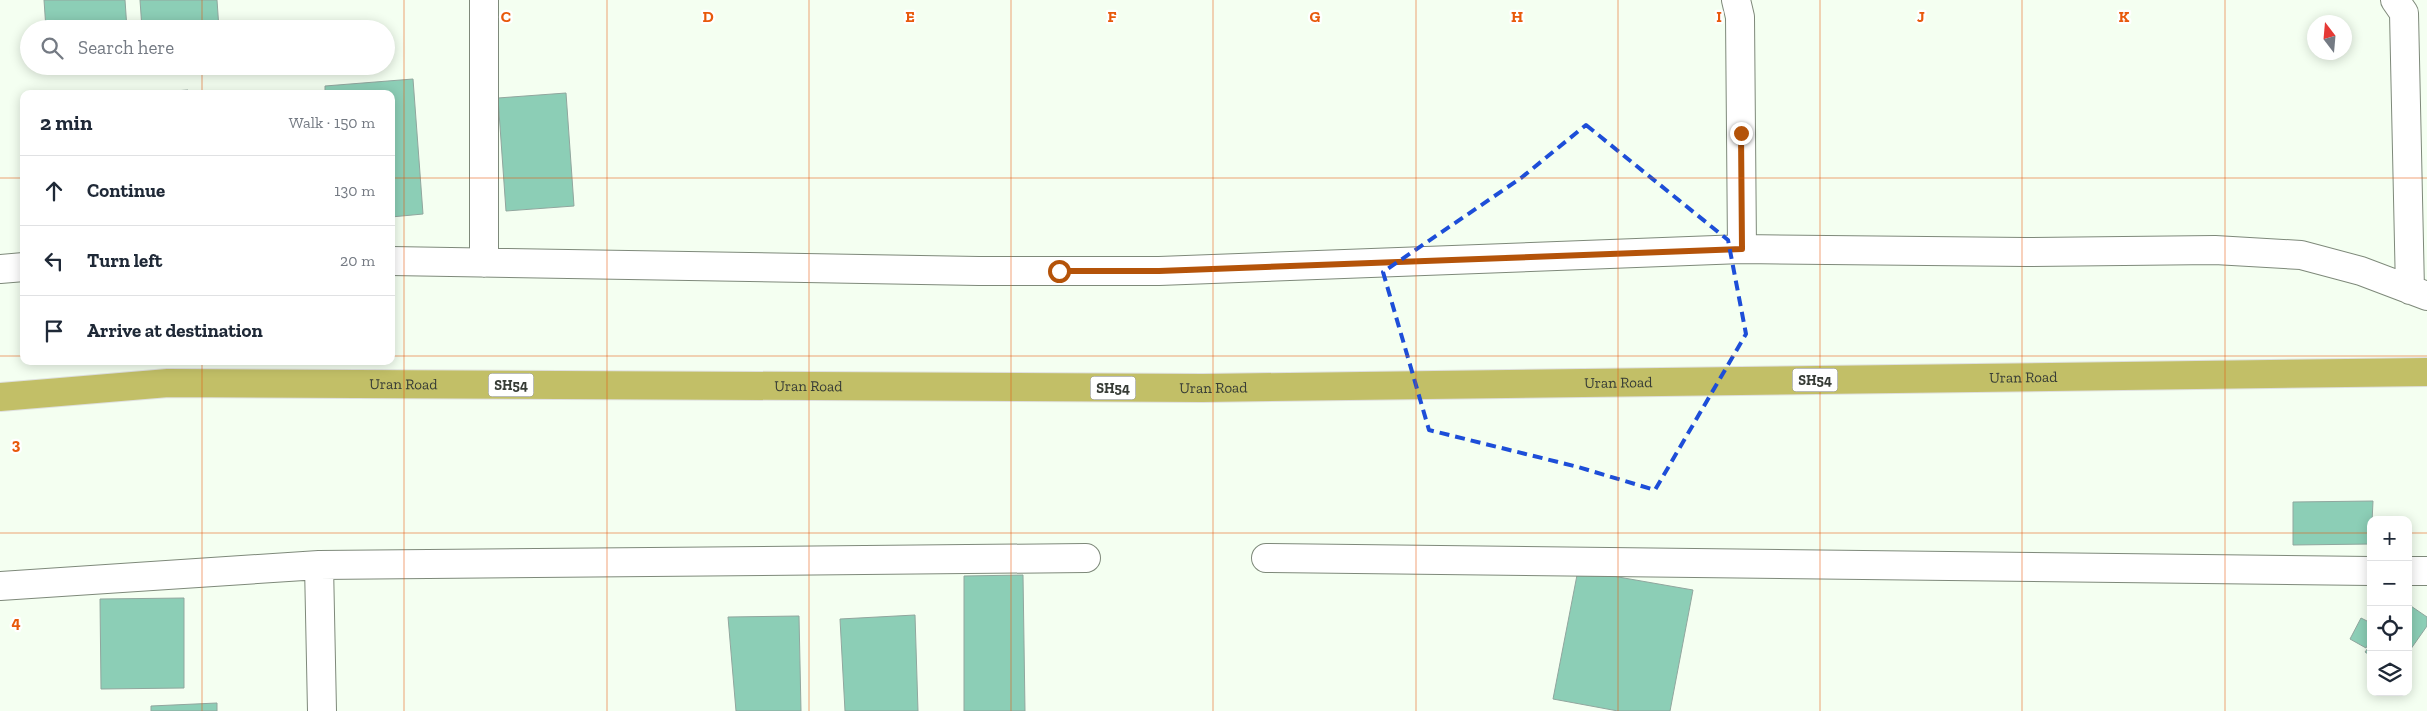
<!DOCTYPE html>
<html lang="en">
<head>
<meta charset="utf-8">
<style>
	body { margin:0; font-family:"Zilla Slab",serif; background:#f2f2f3; color:#1f2937 }
	.controls { position:absolute; right:15px; bottom:15px; display:grid; overflow:hidden; border-radius:10px; box-shadow:0 2px 12px #0003 }
	.controls button { width:45px; height:45px; display:grid; place-items:center; padding:0; border:0; border-bottom:1px solid #e0e1e3; background:#fff; color:#1f2937; font:25px sans-serif }
	.compass { position:absolute; left:2307px; top:15px; width:45px; height:45px; border-radius:50%; background:#fff; box-shadow:0 2px 12px #0003; rotate:344deg }
	.stop { position:absolute; width:15px; height:15px; margin:-11px; border:4px solid #b45309; border-radius:50%; background:#fff }
	.stop.end { background:#b45309; border-color:#fff; box-shadow:0 1px 5px #0008 }
	.list { margin:0; padding:0; list-style:none }
	h2 { display:flex; justify-content:space-between; align-items:center; height:65px; margin:0; padding:0 20px; font-size:21px }
	h2 small { font-size:16px; font-weight:400; color:#747a83 }
	.list li { display:grid; grid-template-columns:32px 1fr auto; gap:15px; align-items:center; box-sizing:border-box; height:70px; padding:0 20px; border-top:1px solid #e0e1e3 }
	.list b { display:block; font-size:19px; white-space:nowrap }
	.list em { font-size:16px; font-style:normal; color:#747a83 }
	.icon { flex:none; width:28px; height:28px; fill:none; stroke:currentColor; stroke-width:2; stroke-linecap:round; stroke-linejoin:round }
	.map { position:relative; flex:none; width:2427px; height:711px; overflow:hidden }
	.search { position:absolute; background:#fff; box-shadow:0 2px 12px #0003; left:20px; top:20px; width:375px; height:55px; display:flex; align-items:center; gap:12px; box-sizing:border-box; padding:0 18px; border-radius:28px; color:#747a83; font-size:19px }
	.panel { position:absolute; background:#fff; box-shadow:0 2px 12px #0003; left:20px; top:90px; width:375px; height:275px; border-radius:10px }
	.map>svg:first-child { display:block }
</style>
</head>
<body>
<div class="map">
<svg width="2427" height="711" viewBox="0 0 2427 711">
	<rect width="100%" height="100%" fill="#f4fff1"/>
	<!-- building -->
	<path fill="#8cceb6" stroke="#91a69e" d="M44,0h81l2,29h-81z
		M140,0h77l2,29h-77z
		M413,79l10,135 -32,3v-123h-66v-8z
		M188,90l1,4h-56z
		M566,93l8,113 -68,5 -8,-113z
		M2373,501l-2,43 -78,1v-43z
		M1578,570l115,20 -23,121h-52l-65,-12z
		M1023,575l2,136h-61v-135z
		M184,598v90l-83,1 -1,-90z
		M2408,604l19,13v9l-19,27z
		M915,615l3,96h-73l-5,-92z
		M799,616l2,95h-65l-8,-94z
		M2361,618l10,5v15l-5,10 -16,-9z
		M2371,644v12l-6,-4z
		M217,703v8h-66v-5z"/>
	<g fill="none" stroke-linecap="round" stroke-linejoin="round">
		<defs>
			<path id="minor" d="M484,0v263
				M1736,0l4,17 2,232
				M2395,0l9,13 6,277
				M391,261l588,10h180l583,-22 284,3 189,-2 86,5 60,16 66,25
				M0,269l24,-2
				M1266,558l1105,13
				M319,565l3,146
				M2408,571h19
				M0,586l319,-21 767,-7"/>
			<g id="primary">
				<path id="s1" d="M0,397l168,-14 1035,5 1224,-16"/>
			</g>
		</defs>
		<!-- minor casing -->
		<use href="#minor" stroke="#7e897a" stroke-width="30"/>
		<!-- primary casing -->
		<use href="#primary" stroke="#dfe0df" stroke-width="30"/>
		<!-- minor -->
		<use href="#minor" stroke="#fff" stroke-width="28"/>
		<!-- primary -->
		<use href="#primary" stroke="#c2bf67" stroke-width="28"/>
	</g>
	<g fill="none" stroke-linecap="round" stroke-linejoin="round">
		<!-- route -->
		<path stroke="#b45309" stroke-width="6" d="M1059,271h100l583,-22 -1,-116"/>
	</g>
	<!-- marked area -->
	<path fill="none" stroke="#1d4ed8" stroke-width="4" stroke-dasharray="10 6" stroke-linejoin="round" d="M1586,125l142,115 18,94 -91,156 -77,-23 -149,-37 -46,-158 138,-94z"/>
	<!-- grid -->
	<path fill="none" stroke="#e8590c" stroke-width="1" stroke-opacity="0.55" d="M202,0v29M404,0v711M607,0v711M809,0v711M1011,0v711M1213,0v711M1416,0v711M1618,0v711M1820,0v711M2022,0v711M2225,0v711M202,66v28M0,178h24M391,178h2036M0,356h24M391,356h2036M202,361v350M0,533h2371M2408,533h19"/>
	<g text-anchor="middle" dominant-baseline="central" stroke-width="4.5" stroke-linejoin="round" paint-order="stroke">
		<!-- shield labels -->
		<g fill="#fff" stroke="#737672" stroke-width="1">
			<rect x="1792.5" y="368.5" width="45" height="23" rx="4"/>
			<rect x="488.5" y="373.5" width="45" height="23" rx="4"/>
			<rect x="1090.5" y="376.5" width="45" height="23" rx="4"/>
		</g>
		<g font-size="14" font-weight="bold" fill="#373c36">
			<text x="1815" y="380">SH54</text>
			<text x="511" y="385">SH54</text>
			<text x="1113" y="388">SH54</text>
		</g>
		<!-- street labels -->
		<g font-size="15" fill="#373c36" stroke="#fff">
			<text stroke="none"><textPath href="#s1" startOffset="2024">Uran Road</textPath></text>
			<text stroke="none"><textPath href="#s1" startOffset="1619">Uran Road</textPath></text>
			<text stroke="none"><textPath href="#s1" startOffset="404">Uran Road</textPath></text>
			<text stroke="none"><textPath href="#s1" startOffset="809">Uran Road</textPath></text>
			<text stroke="none"><textPath href="#s1" startOffset="1214">Uran Road</textPath></text>
		</g>
	</g>
	<g font-size="16" text-anchor="middle" font-weight="bold" fill="#e8590c" stroke="#fff" stroke-width="4.5" stroke-linejoin="round" paint-order="stroke">
		<text x="506" y="22">C</text>
		<text x="708" y="22">D</text>
		<text x="910" y="22">E</text>
		<text x="1112" y="22">F</text>
		<text x="1315" y="22">G</text>
		<text x="1517" y="22">H</text>
		<text x="1719" y="22">I</text>
		<text x="1921" y="22">J</text>
		<text x="2124" y="22">K</text>
		<text x="16" y="450">3</text>
		<text x="16" y="628">4</text>
	</g>
</svg>
<div class="controls">
<button>+</button>
<button>−</button>
<button><svg class="icon" aria-label="locate" viewBox="0 0 24 24"><circle cx="12" cy="12" r="6"/><path d="M12 2v4M12 18v4M2 12h4M18 12h4"/></svg></button>
<button><svg class="icon" aria-label="layers" viewBox="0 0 24 24"><path d="M12 4l9 5-9 5-9-5zM3 14l9 5 9-5"/></svg></button>
</div>
<svg class="compass" viewBox="-18 -18 36 36"><path d="M0-13l5 13h-10z" fill="#e53935"/><path d="M0 13l5-13h-10z" fill="#747a83"/></svg>
<div class="stop" style="left:1059px;top:271px"></div>
<div class="stop end" style="left:1741px;top:133px"></div>
<div class="search"><svg class="icon" aria-label="search" viewBox="0 0 24 24"><circle cx="10" cy="10" r="6"/><path d="M15 15l6 6"/></svg>Search here</div>
<section class="panel">
<h2>2 min<small>Walk · 150 m</small></h2>
<ul class="list">
<li><svg class="icon" aria-label="ahead" viewBox="0 0 24 24"><path d="M12 20V5M6 11l6-6 6 6"/></svg><div><b>Continue</b></div><em>130 m</em></li>
<li><svg class="icon" aria-label="left" viewBox="0 0 24 24"><path d="M17 20v-9H6M10 6l-5 5 5 5"/></svg><div><b>Turn left</b></div><em>20 m</em></li>
<li><svg class="icon" aria-label="arrive" viewBox="0 0 24 24"><path d="M6 21V4h12l-3 4 3 4H6"/></svg><div><b>Arrive at destination</b></div></li>
</ul>
</section>
</div>
</body>
</html>
